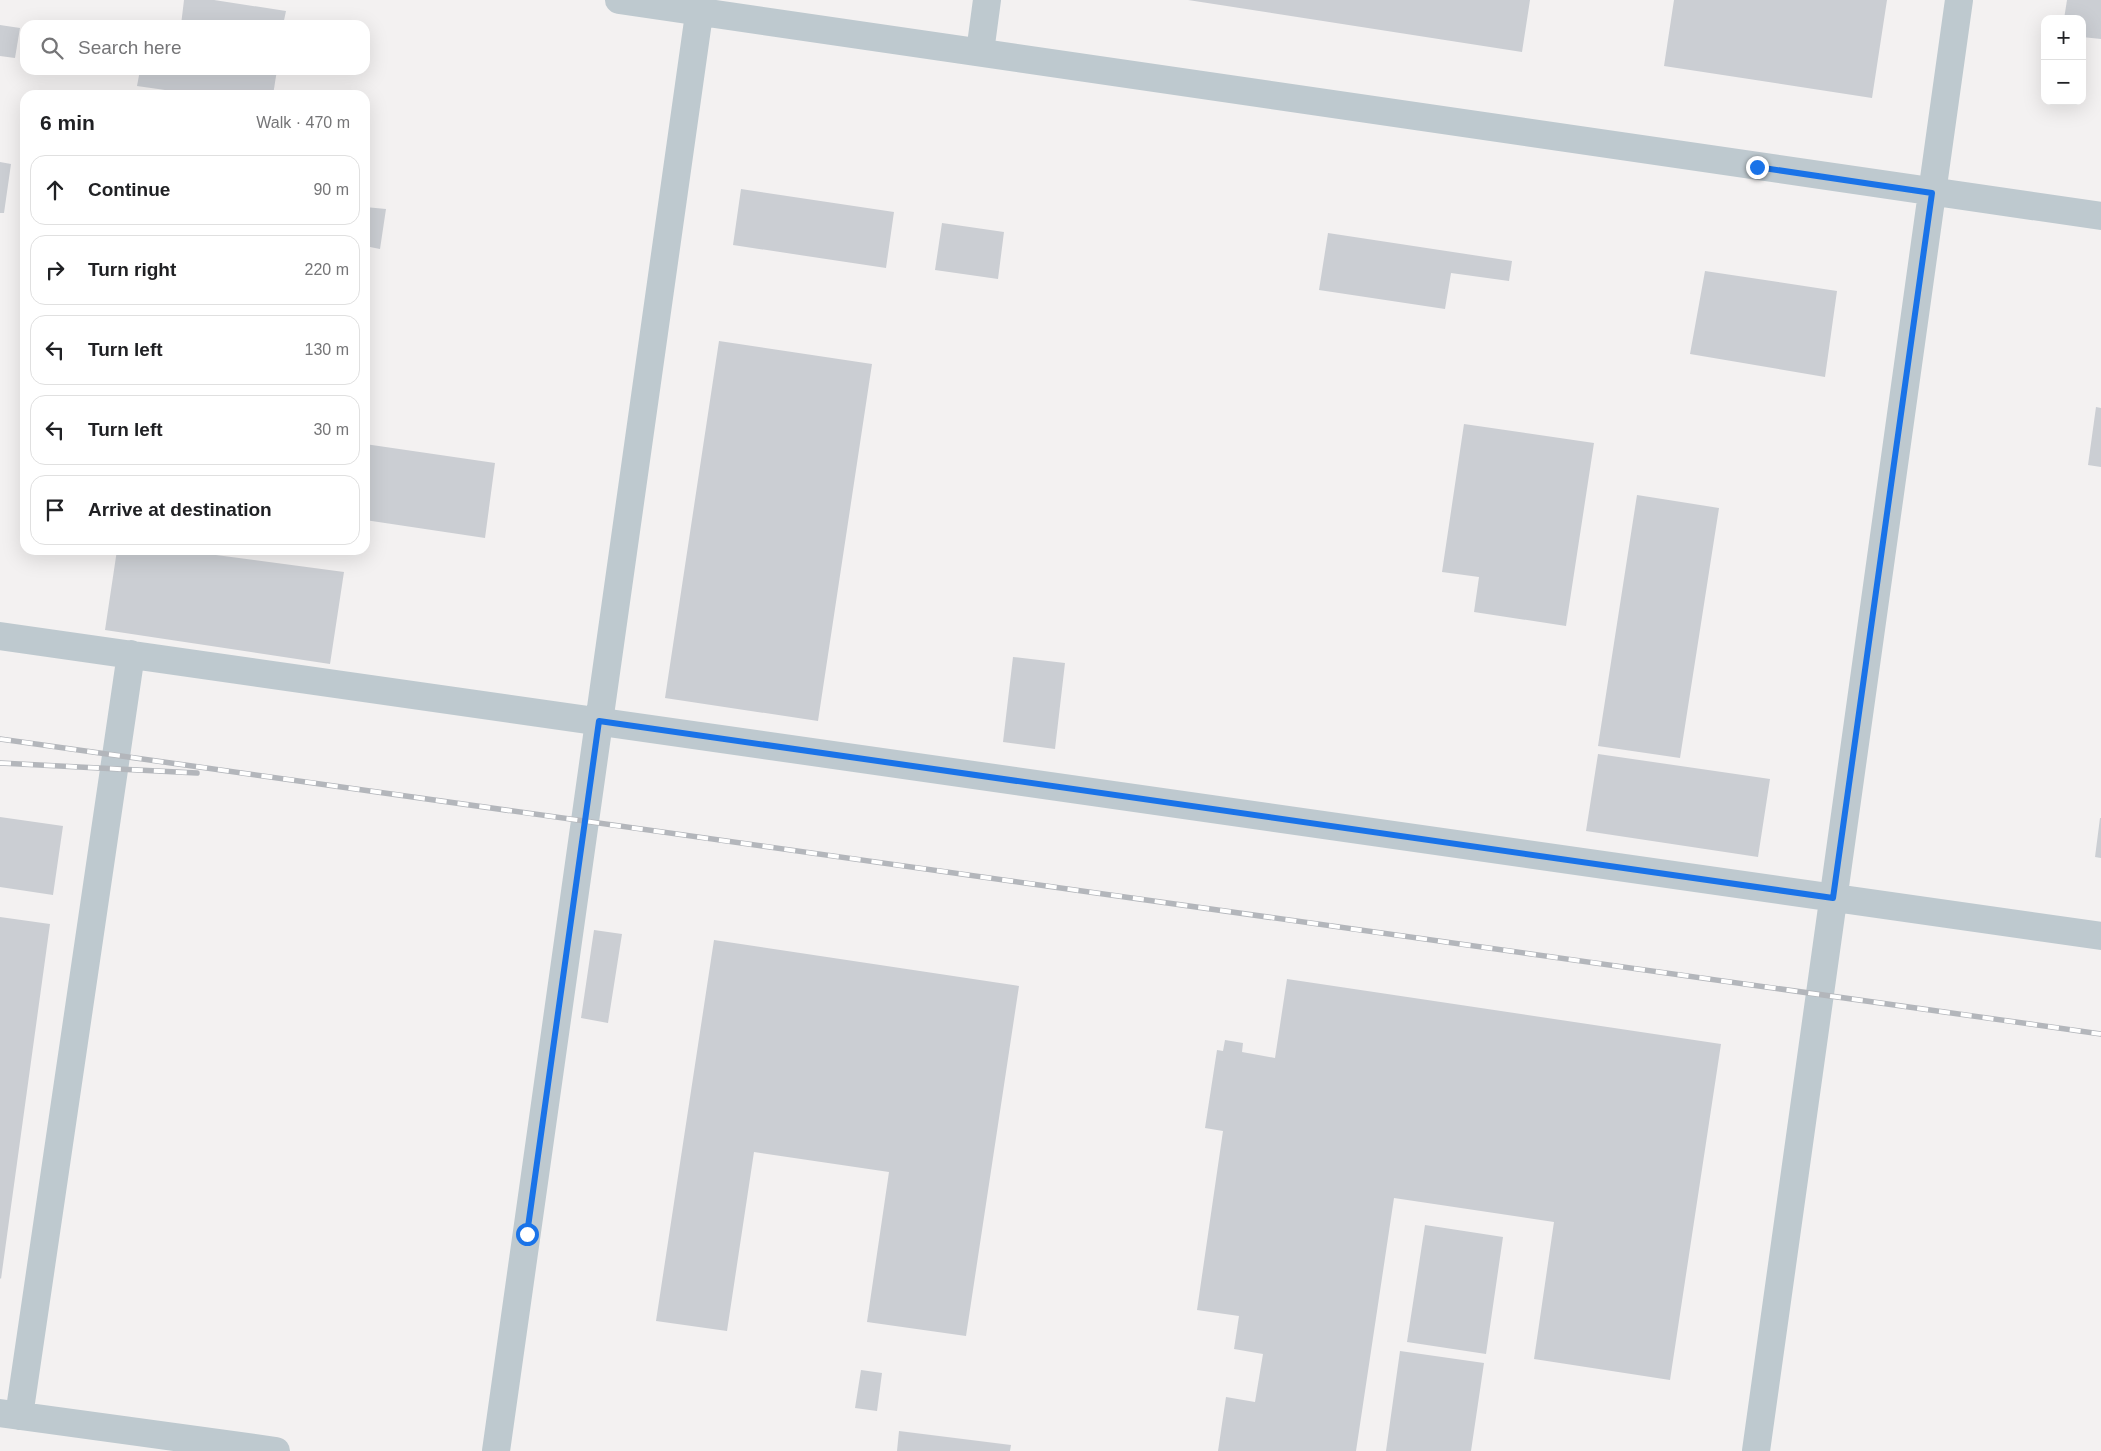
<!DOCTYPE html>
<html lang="en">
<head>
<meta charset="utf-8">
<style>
	body { margin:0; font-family:Helvetica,sans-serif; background:#f6f6f6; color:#202124 }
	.controls { position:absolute; right:15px; top:15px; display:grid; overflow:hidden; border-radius:10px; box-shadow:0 5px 20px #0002 }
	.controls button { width:45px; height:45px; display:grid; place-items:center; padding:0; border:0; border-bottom:1px solid #e0e0e0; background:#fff; color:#202124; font:25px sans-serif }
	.stop { position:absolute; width:15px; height:15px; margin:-11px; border:4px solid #1a73e8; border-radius:50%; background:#fff }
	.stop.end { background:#1a73e8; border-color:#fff; box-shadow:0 1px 5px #0008 }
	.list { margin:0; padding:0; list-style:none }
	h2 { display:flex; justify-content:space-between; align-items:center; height:65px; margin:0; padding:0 20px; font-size:21px }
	h2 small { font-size:16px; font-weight:400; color:#757577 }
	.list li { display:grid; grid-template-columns:32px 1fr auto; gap:15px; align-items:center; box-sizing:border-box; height:70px; margin:0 10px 10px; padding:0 10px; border:1px solid #e0e0e0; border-radius:15px }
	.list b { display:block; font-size:19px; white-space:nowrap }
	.list em { font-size:16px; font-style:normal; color:#757577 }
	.icon { flex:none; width:28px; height:28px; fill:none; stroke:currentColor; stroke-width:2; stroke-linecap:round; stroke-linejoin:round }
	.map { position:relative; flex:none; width:2101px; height:1451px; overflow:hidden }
	.search { position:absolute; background:#fff; box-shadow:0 5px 20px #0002; left:20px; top:20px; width:350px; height:55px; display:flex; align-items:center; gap:12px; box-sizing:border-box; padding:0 18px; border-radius:15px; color:#757577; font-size:19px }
	.panel { position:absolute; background:#fff; box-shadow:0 5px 20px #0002; left:20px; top:90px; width:350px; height:465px; border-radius:15px }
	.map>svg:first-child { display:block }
</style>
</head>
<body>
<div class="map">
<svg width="2101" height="1451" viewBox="0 0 2101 1451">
	<rect width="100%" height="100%" fill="#f3f1f1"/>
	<!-- building -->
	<path fill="#cbced3" d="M184,0h30l72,11 -3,14h-102z
		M1188,0h342l-8,52z
		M1674,0h213l-15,98 -208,-32z
		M2067,0h34v39l-19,-2v-18h-18z
		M0,25l20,3 -5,30 -15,-2z
		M140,70h137l-4,25h-73l-63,-9z
		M0,162l11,2 -7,49h-4z
		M741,189l153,23 -8,56 -153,-23z
		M365,207l21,2 -6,40 -15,-3z
		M942,223l62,9 -6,47 -63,-9z
		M1328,233l184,28 -3,20 -58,-8 -6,36 -126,-19z
		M1705,271l132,20 -12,86 -135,-23z
		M719,341l153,23 -54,357 -153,-23z
		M2096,407l5,1v59l-13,-2z
		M1464,424l130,19 -28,183 -92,-14 5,-35 -37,-5z
		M365,444l130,19 -10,75 -120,-18z
		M1637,495l82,13 -39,250 -82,-12z
		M117,550h61l166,22 -14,92 -225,-34z
		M1013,657l52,6 -10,86 -52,-7z
		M1598,754l172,25 -12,78 -172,-26z
		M0,817l63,9 -10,69 -53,-8z
		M2100,818h1v40l-6,-1z
		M0,917l50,7 -49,355 -1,-1z
		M594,930l28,4 -14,89 -27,-5z
		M714,940l305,46 -53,350 -99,-14 22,-150 -135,-20 -27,179 -71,-10z
		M1287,979l434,65 -51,336 -136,-21 20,-137 -160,-24 -38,253h-138l8,-54 29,5 8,-48 -29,-5 5,-33 -42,-6 26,-179 -18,-3 12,-78 6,1 2,-11 18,3 -1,9 33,6z
		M1425,1225l78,12 -17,117 -79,-12z
		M1400,1351l84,12 -13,88h-85z
		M861,1370l21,3 -5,38 -22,-3z
		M899,1431l112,14 -1,6h-113z"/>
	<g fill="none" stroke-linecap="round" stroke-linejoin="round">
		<!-- minor -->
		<path stroke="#bec9cf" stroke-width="28" d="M619,0l1482,216
			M980,52l7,-52
			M0,636l2101,300
			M0,1413l276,38
			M19,1416l112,-762
			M496,1451l205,-1451
			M1756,1451l203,-1451"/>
		<defs>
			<path id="rail" d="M0,739l2101,295
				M0,763l197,10"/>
		</defs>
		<!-- rail casing -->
		<use href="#rail" stroke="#b3b6bb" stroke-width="5.5"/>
		<!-- rail -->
		<use href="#rail" stroke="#fff" stroke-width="4" stroke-dasharray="11" stroke-linecap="butt"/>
	</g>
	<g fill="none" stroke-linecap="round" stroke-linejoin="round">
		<!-- route -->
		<path stroke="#1a73e8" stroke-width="6" d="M527,1234l72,-513 1234,177 99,-705 -175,-26"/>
	</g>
</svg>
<div class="controls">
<button>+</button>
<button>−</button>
</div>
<div class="stop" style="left:527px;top:1234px"></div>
<div class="stop end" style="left:1757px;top:167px"></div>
<div class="search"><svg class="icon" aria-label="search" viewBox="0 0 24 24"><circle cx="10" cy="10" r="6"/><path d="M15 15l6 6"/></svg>Search here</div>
<section class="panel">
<h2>6 min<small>Walk · 470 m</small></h2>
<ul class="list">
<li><svg class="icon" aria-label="ahead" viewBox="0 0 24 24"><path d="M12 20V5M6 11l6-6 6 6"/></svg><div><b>Continue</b></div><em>90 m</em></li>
<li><svg class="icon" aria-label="right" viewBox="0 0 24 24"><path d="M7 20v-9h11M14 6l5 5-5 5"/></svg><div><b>Turn right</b></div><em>220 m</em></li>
<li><svg class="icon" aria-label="left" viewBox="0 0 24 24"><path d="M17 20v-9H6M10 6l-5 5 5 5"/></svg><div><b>Turn left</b></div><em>130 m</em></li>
<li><svg class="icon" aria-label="left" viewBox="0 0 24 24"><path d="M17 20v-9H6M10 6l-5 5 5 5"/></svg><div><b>Turn left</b></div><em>30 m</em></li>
<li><svg class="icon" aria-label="arrive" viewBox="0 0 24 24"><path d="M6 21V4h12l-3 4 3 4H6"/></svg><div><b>Arrive at destination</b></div></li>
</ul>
</section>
</div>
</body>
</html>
